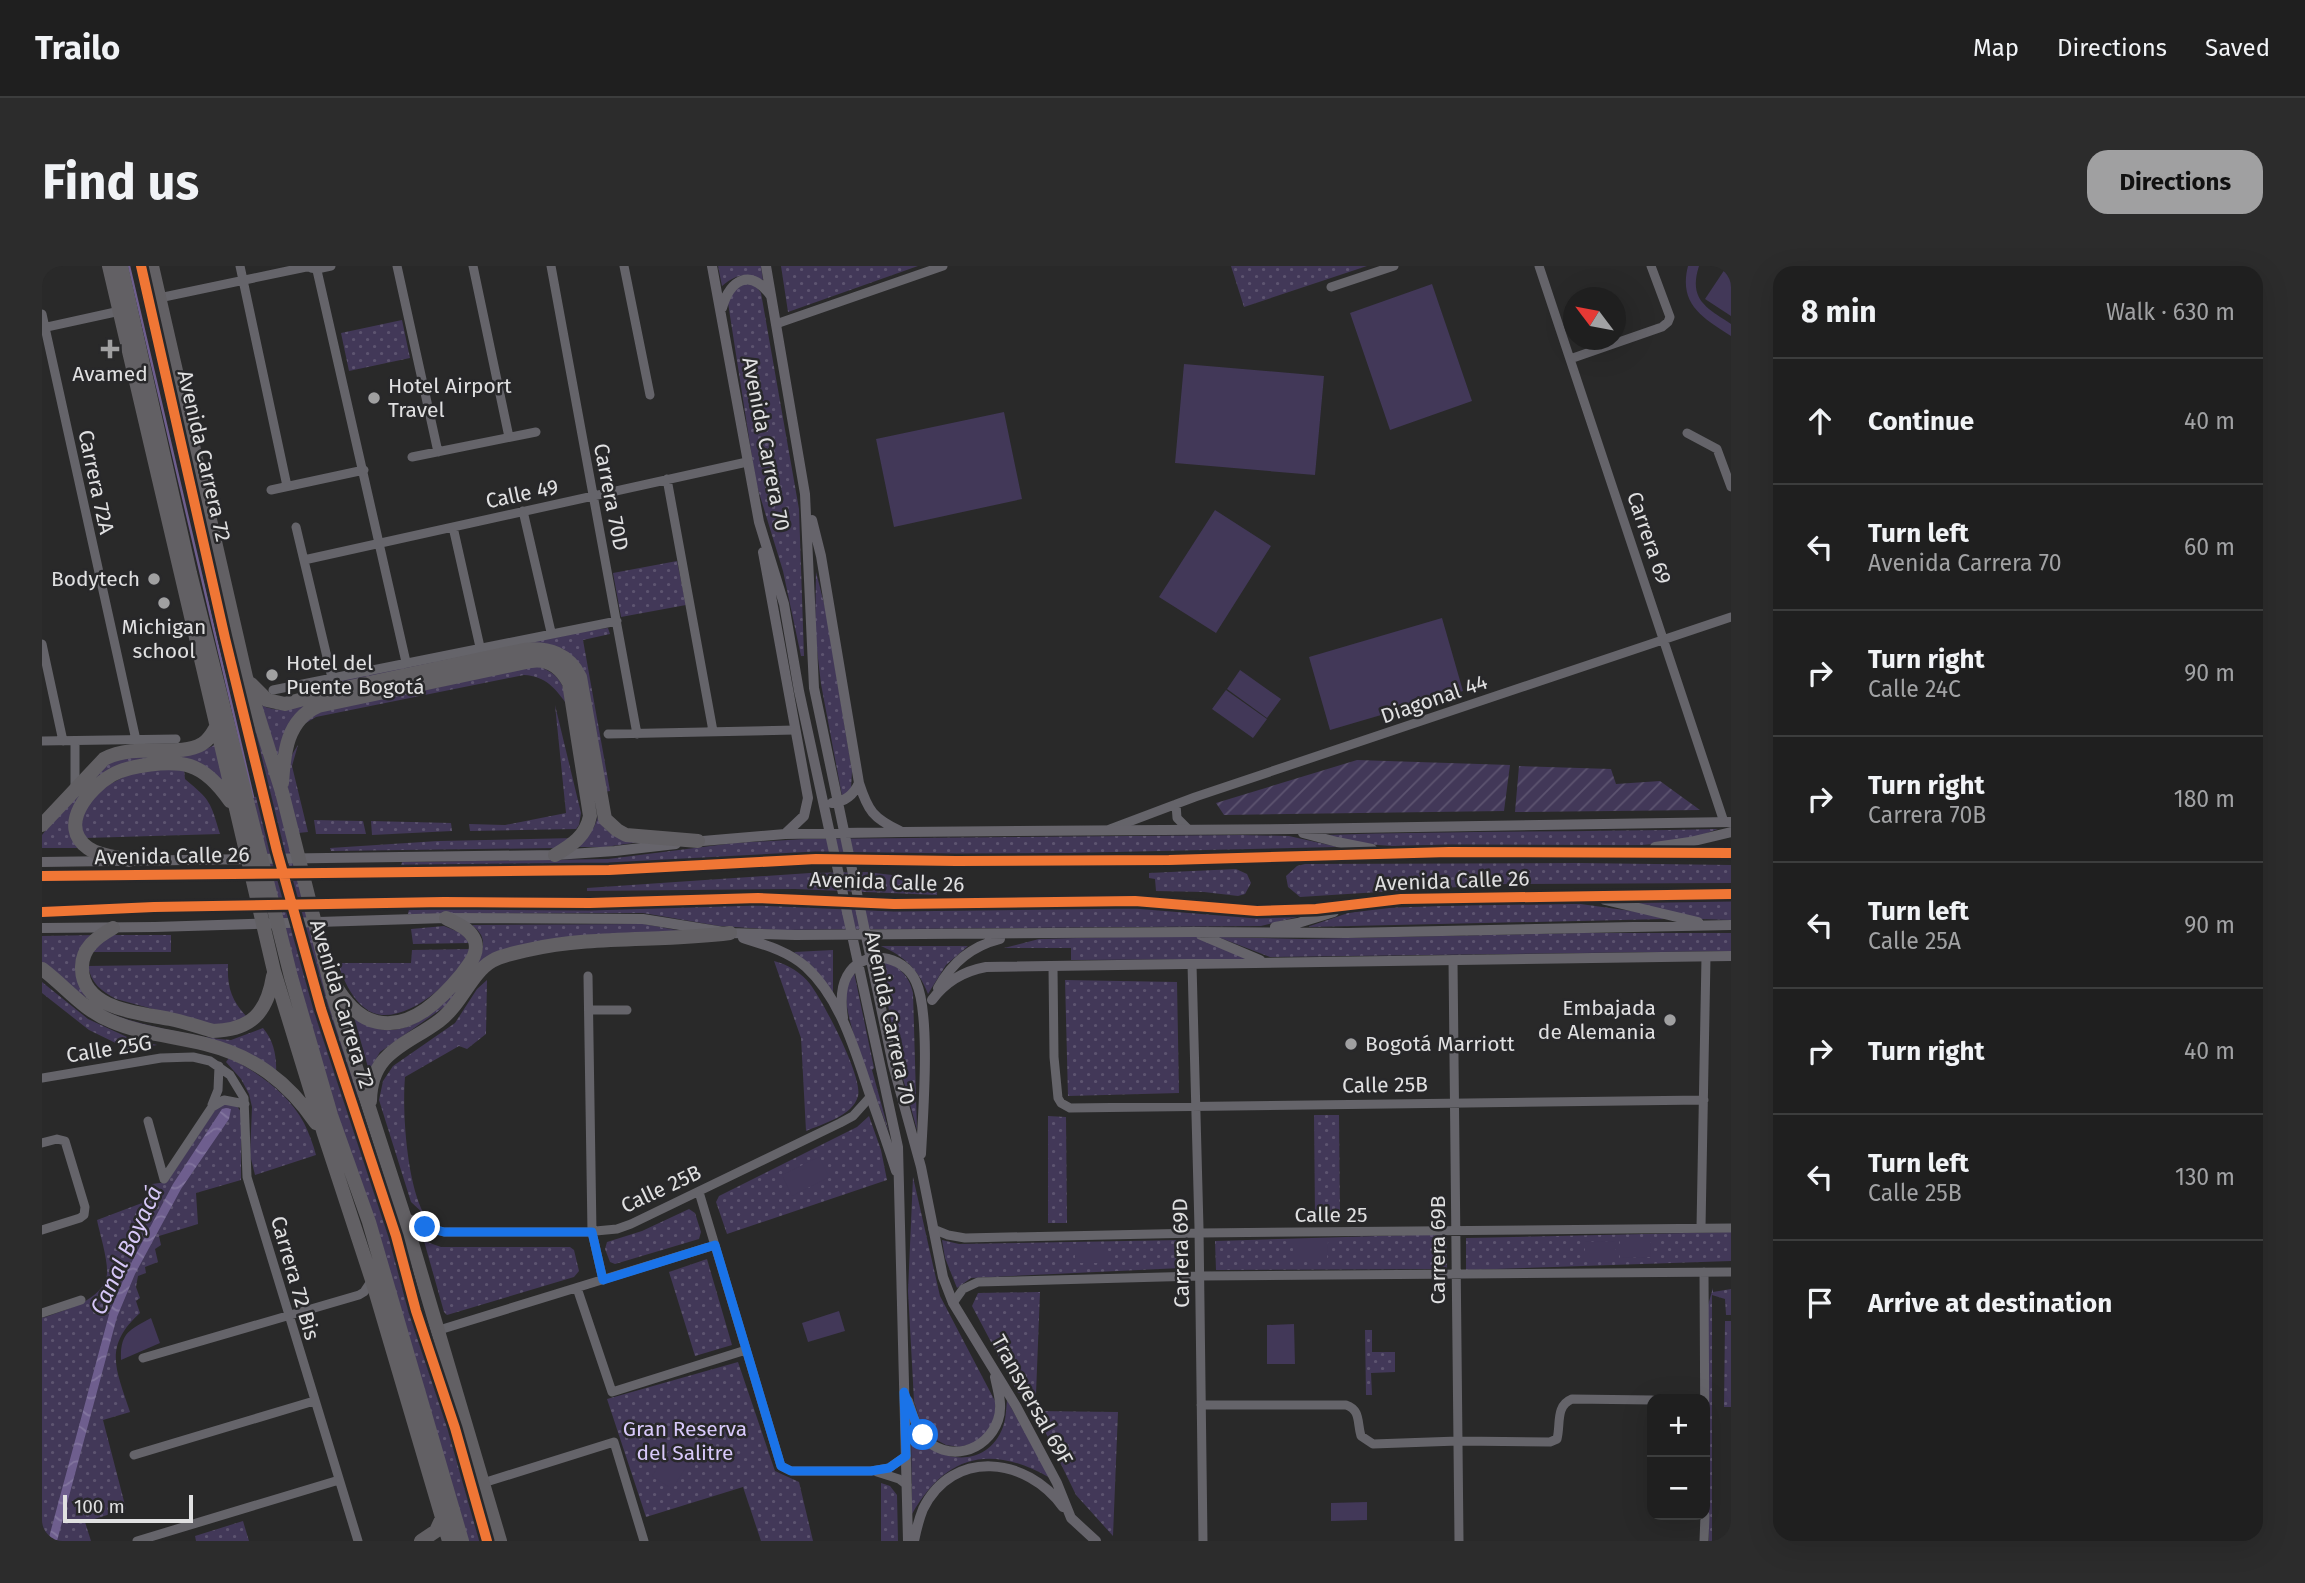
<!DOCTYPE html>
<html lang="en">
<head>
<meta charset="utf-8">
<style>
	body { margin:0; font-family:"Fira Sans",sans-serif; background:#2c2c2c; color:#f1f3f6 }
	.controls { position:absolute; right:21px; bottom:21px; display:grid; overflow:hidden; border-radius:14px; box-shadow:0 7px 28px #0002 }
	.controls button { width:63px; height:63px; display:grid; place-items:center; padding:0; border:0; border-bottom:2px solid #3c3d3d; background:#1f1f1f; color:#f1f3f6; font:35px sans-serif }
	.compass { position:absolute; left:1521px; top:21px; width:63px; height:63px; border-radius:50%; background:#1f1f1f; box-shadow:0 7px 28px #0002; rotate:302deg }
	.scale { position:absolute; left:21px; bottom:18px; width:130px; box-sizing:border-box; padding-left:7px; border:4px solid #e0e0e1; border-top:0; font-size:19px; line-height:24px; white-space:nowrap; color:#e0e0e1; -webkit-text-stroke:5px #28282a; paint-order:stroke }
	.stop { position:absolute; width:21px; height:21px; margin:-16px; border:5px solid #1a73e8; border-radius:50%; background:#fff }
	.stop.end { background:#1a73e8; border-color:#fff; box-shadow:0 2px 7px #0008 }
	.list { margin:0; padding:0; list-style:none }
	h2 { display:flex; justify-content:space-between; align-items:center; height:91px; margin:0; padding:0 28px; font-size:30px }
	h2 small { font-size:23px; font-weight:400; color:#a1a2a4 }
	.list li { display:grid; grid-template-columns:46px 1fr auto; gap:21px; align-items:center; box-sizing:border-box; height:126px; padding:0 28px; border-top:2px solid #3c3d3d }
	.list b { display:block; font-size:26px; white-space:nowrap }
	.list p { margin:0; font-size:23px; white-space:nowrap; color:#a1a2a4 }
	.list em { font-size:23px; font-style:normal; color:#a1a2a4 }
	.icon { flex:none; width:38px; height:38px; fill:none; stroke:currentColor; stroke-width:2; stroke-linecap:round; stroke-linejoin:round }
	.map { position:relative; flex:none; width:1689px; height:1275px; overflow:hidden; border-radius:21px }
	header { display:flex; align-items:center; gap:42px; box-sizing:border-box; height:98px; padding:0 35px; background:#1f1f1f; border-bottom:2px solid #3c3d3d }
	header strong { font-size:33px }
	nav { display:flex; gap:38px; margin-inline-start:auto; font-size:24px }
	.intro { display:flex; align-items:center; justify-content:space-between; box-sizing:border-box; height:168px; padding:0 42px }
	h1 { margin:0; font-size:49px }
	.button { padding:18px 32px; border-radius:21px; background:#a0a0a1; color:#111; font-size:24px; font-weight:700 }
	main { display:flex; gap:42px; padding:0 42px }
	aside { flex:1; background:#1f1f1f; border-radius:21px; box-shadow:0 7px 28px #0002 }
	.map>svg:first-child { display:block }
</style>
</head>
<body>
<header>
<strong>Trailo</strong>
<nav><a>Map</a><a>Directions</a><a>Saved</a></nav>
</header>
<div class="intro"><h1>Find us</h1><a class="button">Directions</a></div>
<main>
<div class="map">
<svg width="1689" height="1275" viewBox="0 0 1689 1275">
	<defs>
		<pattern id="grass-dots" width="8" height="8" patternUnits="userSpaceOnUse" patternTransform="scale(1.75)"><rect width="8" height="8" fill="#423858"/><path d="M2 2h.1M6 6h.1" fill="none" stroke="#5d5470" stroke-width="1.8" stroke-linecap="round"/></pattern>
		<pattern id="garden-furrows" width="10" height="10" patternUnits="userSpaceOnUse" patternTransform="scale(1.75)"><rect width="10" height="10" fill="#423858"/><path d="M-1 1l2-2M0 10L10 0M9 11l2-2" fill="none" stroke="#5d5470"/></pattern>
		<pattern id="water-waves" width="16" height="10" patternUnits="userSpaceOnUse" patternTransform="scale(1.75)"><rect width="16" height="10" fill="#6e5e8e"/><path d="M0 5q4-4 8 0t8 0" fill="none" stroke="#82759e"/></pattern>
	</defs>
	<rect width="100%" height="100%" fill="#292929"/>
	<!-- grass -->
	<path fill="url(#grass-dots)" d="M676,0h43l2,14c-16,-8 -27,-6 -41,6z
		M739,0h137l-130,46z
		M1189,0h136l-123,41z
		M704,17l9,2 6,8 38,216 5,147h-3l-18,-85 -27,-88 -28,-180 5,-12z
		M360,54l8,38 -61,13 -8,-38z
		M635,295l9,44 -65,12 -8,-44z
		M774,306l10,39 26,160 -1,19 -9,6 -21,-112 -6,-51z
		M566,362l2,6 -27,6 27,151 -6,1 -41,-143 -15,-5 -223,44 -2,-6 226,-47z
		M492,389c13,-1 26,2 34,13 16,21 23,102 27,131l-2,-1 -19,-115 -14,-19 -19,-7 -227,46c-28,16 -31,31 -38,61l-15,-59c19,9 34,4 52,-5z
		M494,399c23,9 28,18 32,41 -12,-17 -22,-30 -44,-31l-208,42 -10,6 3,-10z
		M200,417l13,35 105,381 -7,-7c-44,-134 -78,-271 -111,-409z
		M513,439l26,108 -2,12 -3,4 -106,2 -1,-7 36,1 61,-12z
		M174,478l8,41 -13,-14 -80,-9c-23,3 -40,26 -56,42l3,44h-36v-13c20,-23 53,-73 83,-78 29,-5 65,3 91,-13z
		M256,479l-6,21 16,66 -10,1c-7,-30 -20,-61 0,-88z
		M142,503l1,10c26,22 25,22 35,55l-134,4 -6,-9 7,-27 10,-11 38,-20z
		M219,530l111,381 111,364h-16l-133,-431 -86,-312z
		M556,551c7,19 24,22 42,25l-35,5h-30l19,-20z
		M272,554l49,1 3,13h-50z
		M329,555l80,2 1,8 -80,4z
		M1676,563c-51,21 -105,17 -159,16 -56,0 -111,0 -167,1l-28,-2 -39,-9c131,-4 262,-3 393,-6z
		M1200,569l47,1 49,11 -401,9 -68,-2 -307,13 -161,-1 1,-4 206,-3 126,-16 71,-4z
		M533,572l-19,10 -225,3 -1,-3 108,-7z
		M1538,597l151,2v18l-225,1 -206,13 -12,-10 -2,-11 11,-10 8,-2z
		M1194,603l11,5 4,9 -6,11 -7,2 -34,-4 -48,-1 -1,-12 -6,-1v-5z
		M825,606l50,6v10l20,1v6l-142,-6 -208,2v-3l223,-15z
		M1689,632v22l-31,-1 -73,-18z
		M1524,636l73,10 27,7 -359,8 41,-14 32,-5z
		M766,638l78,7 247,-4 61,1 59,6 52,1 -44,11 -484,4 -58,-4 -76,-13 -235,1 1,-5z
		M602,658l59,11 -212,20 -44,50 -67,47 -11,19 -15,-54c45,35 90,-8 115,-46 6,-8 15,-18 14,-28 0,-8 -5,-13 -11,-18z
		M402,660l17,7 9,10 -57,1 -2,-15z
		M1541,667h148v18l-461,6 -52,-20 84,2z
		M54,669l-18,22c5,12 14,43 23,51 15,13 96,28 118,31l12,1 32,-12c11,13 14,29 13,46l-166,-58 -68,-52v-28z
		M72,669h57v17h-79l1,-6z
		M1153,669l52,24 -176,1v-12h-67l35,-9z
		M839,680h87l-22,19 -18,29c-9,-24 -24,-38 -47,-48z
		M429,683c-13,28 -55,68 -89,66 -24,-2 -38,-32 -44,-52h73l1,-13z
		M791,684v44l-22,-29 -17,-13z
		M732,695c13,3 28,12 36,23 13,17 53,93 48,112 -5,20 -36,28 -52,35l-5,-93z
		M838,696c18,1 30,15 33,31l4,137 -18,-66z
		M186,698c-1,22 3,36 18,52l-9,7 -25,2 -96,-26c-15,-8 -25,-16 -28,-33z
		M812,706l20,96 -2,2 17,62c-11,-32 -45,-109 -43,-140 1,-7 4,-13 8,-20z
		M445,714l-1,54 -19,15 -8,-3 -54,31c-3,36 2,106 19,137l-13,-12 -32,-102 4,-19 10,-15 62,-43 22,-34z
		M1023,714l112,2 2,111 -111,3z
		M0,716l46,37 39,18 30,8 -27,5 -41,-20 -47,-37z
		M187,792c29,14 60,36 75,65 5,10 9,21 12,32l-61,20 -5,-20 2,-48 -3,-13 -8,-15 -15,-17z
		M181,836l14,4 4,6v68l-45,13 2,31 -39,12 2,9 -6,4 3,13 -13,5 1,6 -8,3 -2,11 4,11 -4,3 4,12c-38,34 -23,58 -10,99l-27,8 23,89 -41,13 6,19h-49v-223c20,-7 63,-18 65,-44 1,-15 -7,-39 -10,-54l45,-17 10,-19 15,-2 48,-72z
		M1272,849h25l1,103h-25z
		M827,850l12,34 6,30 -160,54 -11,-32 3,-6 138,-69z
		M1006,850l18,1 1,106h-19z
		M871,911l27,119 55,105v15l-5,12 -8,10 -11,6 -12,3 -13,-2 -13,-7 -11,-11 -8,-26 -6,-110z
		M647,943l6,4 6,19 -2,7 -84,25 -5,-2 -5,-13 2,-7 35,-11z
		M1689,966v29l-265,9v-32z
		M1404,968l1,35 -231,1 -1,-29z
		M900,974l17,4 221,-4 1,28 -210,10 -14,10 -12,-30z
		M382,975l17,6h129l4,3 5,21 -5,6 -127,38 -3,-3z
		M665,993l25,86 -37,11 -26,-84z
		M1671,1022v4l18,-3v26h-5l-1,-16 -13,-4v246h-3l-1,-236z
		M998,1026l-4,102 -18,-1 -46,-87 6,-13z
		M1683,1055h6v86h-7z
		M1323,1064h7v22h23v20l-24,1 1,22h-6z
		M696,1096l37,109 24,11 14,59h-52l-18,-54 -97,30 -39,-118z
		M965,1134l43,78c-59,-34 -104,-24 -138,36l-1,-87c20,36 75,45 92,0 3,-8 3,-18 4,-27z
		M993,1145l83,1 -5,124 -37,-41z
		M839,1217l9,3 7,9 1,46h-17z
		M201,1255l6,20h-53l-1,-5z"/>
	<!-- garden -->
	<path fill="url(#garden-furrows)" d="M1315,494l153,5 -6,46 -280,4 -8,-12z
		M1477,500l92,3 5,15 44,-3 40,29 -185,2z"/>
	<!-- pitch -->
	<path fill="#423858" d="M1646,0h11c-11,34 8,42 32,58v12c-27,-18 -53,-31 -43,-70z
		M1685,0h4v50l-26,-17z
		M1390,18l40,117 -82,29 -40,-117z
		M1142,98l140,12 -9,99 -140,-12z
		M962,146l18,87 -128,28 -18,-88z
		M1173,244l56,36 -55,87 -57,-36z
		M1400,352l21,73 -133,39 -21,-73z
		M1198,404l41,29 -14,19 -40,-29z
		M1184,424l41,29 -14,19 -41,-29z
		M777,891l10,20 -37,19 -10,-21z
		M1251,974h35l-1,18h-34z
		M1573,975v17h-30v-16z
		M1578,975h30l1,16 -31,1z
		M1033,981h31v16h-31z
		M797,1045l6,20 -37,11 -6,-19z
		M109,1052l9,25 -39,17c-1,-27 8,-30 30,-42z
		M1252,1058l1,40h-28v-39z
		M639,1167l19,13 -28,43 -20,-13z
		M1325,1236v18l-36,1v-18z"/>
	<!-- water -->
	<path fill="url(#water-waves)" d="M184,842l5,1 -2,10 -48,70 -46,85 -18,43 -60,224h-9l62,-230 18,-42 45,-85 49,-75z"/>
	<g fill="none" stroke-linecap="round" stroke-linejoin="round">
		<!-- stream -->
		<path stroke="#6e5e8e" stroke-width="2.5" d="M87,0l124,531"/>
		<!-- minor -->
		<path stroke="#65646a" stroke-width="9" d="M198,0l47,220
			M274,0l90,396
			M355,0l41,186
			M431,0l36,171
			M509,0l86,468
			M582,0l26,129
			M1497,0l185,556
			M269,2l6,1 14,-3
			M1289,21l63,-21
			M117,32l152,-32
			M0,48l94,426
			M734,58l167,-58
			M0,62l78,-17
			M1528,93l92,-32 6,-5 2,-5 -19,-51
			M1645,167l30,16 14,38
			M370,191l124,-25
			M625,213l46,252
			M229,224l93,-20
			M481,245l28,121
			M254,261l36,151
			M411,261l27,120
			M262,294l443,-98
			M0,378l21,97
			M231,424l344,-69
			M566,468l187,-4
			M0,475l134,-2
			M33,475v47
			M1134,538l1,14 11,11
			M1068,563l85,-32 536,-180
			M1411,694l6,581
			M1150,698l7,264 4,313
			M1011,701l1,90 4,41 3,5 9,5 634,-8
			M546,710l4,256 11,48
			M547,744h38
			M0,812l119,-20 32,-1 17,4 20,14 14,23 3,79 111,364
			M170,839l6,-15 1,-24
			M106,855l16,58
			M0,877l15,-4 8,2 20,66 -1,8 -4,3 -38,12
			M122,913l48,-72 12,-7 21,4
			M657,926l82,274 10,5h80l18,-3 17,-12
			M362,950l21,11 19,5h141l32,-3 14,-5 209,-101 13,-7 18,-20
			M1659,962l5,-271
			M891,963l15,6 17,3 234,-5 532,-5
			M1662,1006l1,192
			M535,1022l35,104 134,-42
			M911,1037l10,-14 15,-7 221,-6 532,-4
			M0,1047l39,-13
			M394,1065l279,-86
			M101,1092l216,-63 5,-3 8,-12
			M1159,1139h145c15,5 11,18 15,31l12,8 85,-3 92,1 7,-3c4,-15 -2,-33 15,-40l80,1
			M92,1189l180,-54
			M835,1206l22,7 8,6
			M441,1217l131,-41 30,99
			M95,1275l202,-61
			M1662,1275l1,-26"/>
		<!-- major -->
		<path stroke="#66646b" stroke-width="10" d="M670,0l47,256 25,82 15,87 99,456 10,394
			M724,0l39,228 9,194 79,377 28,102 22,110 10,26 63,103 41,77 14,35 25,23
			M680,42c8,-28 28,-41 49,-12
			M770,254l9,36 38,227c9,28 14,35 41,48
			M721,286l45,246 -4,18 -19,18
			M790,537c13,-1 22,-9 27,-20
			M1261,567l34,9 35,7
			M649,576l94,-8 117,-2 390,-3 439,-7
			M1613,581l35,-5 41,-10
			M0,596l513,-7 60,-4 61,-7
			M0,610l567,-6 207,-11 140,2 213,-1 280,-8 282,1
			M1563,634l93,22
			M0,646l112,-5 290,-5 146,1 168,-5 136,6 241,-3 122,10 59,-2 85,-10 330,-5
			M1233,661l23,-4 36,-11
			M0,662l113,-1 291,-9 197,1 87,14 65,2 400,-3 152,1 384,-8
			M1159,669l59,25
			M701,672c22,7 45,13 63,29 35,32 49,84 64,128 9,25 18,51 26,76
			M896,722c14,-26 34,-42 62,-49
			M890,734c14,-19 32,-29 54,-33l745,-11
			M801,752c-2,-13 -3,-29 4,-42 15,-28 57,-22 69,6 15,33 7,132 5,172
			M866,1135c4,12 7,25 15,35 23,28 64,16 75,-16 5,-14 0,-29 -3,-43
			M872,1275c2,-10 5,-22 9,-32 30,-61 104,-52 140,-2"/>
		<!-- highway -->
		<path stroke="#626064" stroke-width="14" d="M67,0l165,705 50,163 48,146 77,261
			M79,0l69,307 101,404 40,138 38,107 93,319
			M99,0l84,372 52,213 44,158 75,227 20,75 39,117 32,113
			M110,0l94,411 36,115 52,207 70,217 96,325
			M209,418l16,16 18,4 51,-14 188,-40c24,-3 45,4 56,27l25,142 12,11 9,5 72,6
			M240,517c2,-31 5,-63 36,-77l213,-45c18,-3 30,7 38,22l21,133c-4,20 -18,29 -35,39
			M0,559l62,-66c32,-17 75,-1 98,-15 7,-4 10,-10 14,-17
			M87,594c-13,-3 -30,-4 -41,-12 -31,-22 1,-60 24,-73 17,-10 59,-15 78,-9 16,5 31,22 40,35
			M71,662c-16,9 -32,20 -31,41 1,41 59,44 88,50 15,3 29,8 43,12 38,-1 54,-18 60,-55
			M0,703c23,17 41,41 69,52 30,13 62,15 94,23 49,12 83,38 111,79
			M292,718c10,16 23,34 43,38 35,8 65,-24 85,-48 7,-10 17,-20 13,-33 -5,-13 -18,-17 -29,-23
			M328,835c1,-49 35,-55 69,-80 22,-16 32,-48 53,-60 10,-6 24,-8 36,-11 66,-15 135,-8 202,-17
			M379,1275l15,-10 6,-13"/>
		<defs>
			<path id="cycleway" d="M99,0l84,372 52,213 44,158 75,227 20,75 39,117 32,113
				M0,610l567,-6 207,-11 140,2 213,-1 280,-8 282,1
				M0,646l112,-5 290,-5 146,1 168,-5 136,6 241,-3 122,10 59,-2 85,-10 330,-5"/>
		</defs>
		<!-- cycleway casing -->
		<use href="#cycleway" stroke="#28282a" stroke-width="15"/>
		<!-- cycleway -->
		<use href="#cycleway" stroke="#f07635" stroke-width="10"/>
	</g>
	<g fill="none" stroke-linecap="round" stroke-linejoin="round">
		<!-- route -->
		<path stroke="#1a73e8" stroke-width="9" d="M383,961l19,5h148l11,48 112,-35 66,221 10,5h80l18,-3 17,-12 -2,-64 13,34 6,9"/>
	</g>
	<!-- markers -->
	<g fill="#a0a0a1" stroke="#28282a" stroke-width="2.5">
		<path d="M64.5 72.5h7v7h7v7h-7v7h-7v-7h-7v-7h7z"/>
		<circle cx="332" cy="132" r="7"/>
		<circle cx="112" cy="313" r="7"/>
		<circle cx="122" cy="337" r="7"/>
		<circle cx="230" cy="409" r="7"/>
		<circle cx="1628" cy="754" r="7"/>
		<circle cx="1309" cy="778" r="7"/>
	</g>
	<g text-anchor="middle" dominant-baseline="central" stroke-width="5" stroke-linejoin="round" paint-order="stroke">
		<!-- poi labels -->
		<g font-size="21" fill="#e0e0e1" stroke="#28282a" text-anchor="start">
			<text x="68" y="108" text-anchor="middle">Avamed</text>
			<text x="346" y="120">Hotel Airport<tspan x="346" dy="24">Travel</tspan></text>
			<text x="98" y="313" text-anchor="end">Bodytech</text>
			<text x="122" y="361" text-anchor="middle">Michigan<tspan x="122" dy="24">school</tspan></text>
			<text x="244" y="397">Hotel del<tspan x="244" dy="24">Puente Bogotá</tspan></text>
			<text x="1614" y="742" text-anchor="end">Embajada<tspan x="1614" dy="24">de Alemania</tspan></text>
			<text x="1323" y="778">Bogotá Marriott</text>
		</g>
		<!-- street labels -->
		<g font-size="21" fill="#e0e0e1" stroke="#28282a">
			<text transform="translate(724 178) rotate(79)">Avenida Carrera 70</text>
			<text transform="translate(162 190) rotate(77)">Avenida Carrera 72</text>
			<text transform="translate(54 216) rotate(78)">Carrera 72A</text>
			<text transform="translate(480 228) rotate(-12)">Calle 49</text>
			<text transform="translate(569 231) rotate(79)">Carrera 70D</text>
			<text transform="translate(1607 272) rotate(71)">Carrera 69</text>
			<text transform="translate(1392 433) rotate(-19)">Diagonal 44</text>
			<text transform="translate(130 590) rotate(-1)">Avenida Calle 26</text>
			<text transform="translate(1410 615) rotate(-2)">Avenida Calle 26</text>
			<text transform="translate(845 616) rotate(2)">Avenida Calle 26</text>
			<text transform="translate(300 738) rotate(73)">Avenida Carrera 72</text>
			<text transform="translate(848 752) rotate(78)">Avenida Carrera 70</text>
			<text transform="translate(67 783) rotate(-9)">Calle 25G</text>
			<text transform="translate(1343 819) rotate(-1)">Calle 25B</text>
			<text transform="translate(619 923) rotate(-25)">Calle 25B</text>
			<text x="1289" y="949">Calle 25</text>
			<text transform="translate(1396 984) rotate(-90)">Carrera 69B</text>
			<text transform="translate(1139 987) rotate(-91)">Carrera 69D</text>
			<text transform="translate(253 1012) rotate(74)">Carrera 72 Bis</text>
			<text transform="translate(990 1134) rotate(61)">Transversal 69F</text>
		</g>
		<!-- park labels -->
		<g font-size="21" fill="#d8c9fa" stroke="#28282a">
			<text x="643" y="1163">Gran Reserva<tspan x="643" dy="24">del Salitre</tspan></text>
		</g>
		<!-- water labels -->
		<g font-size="23" font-style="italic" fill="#d6c7f7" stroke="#28282a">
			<text transform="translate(84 984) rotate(-65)">Canal Boyacá</text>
		</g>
	</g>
</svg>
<div class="controls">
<button>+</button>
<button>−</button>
</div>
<svg class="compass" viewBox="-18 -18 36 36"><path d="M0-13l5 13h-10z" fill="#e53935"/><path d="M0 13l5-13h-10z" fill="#a1a2a4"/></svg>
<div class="scale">100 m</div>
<div class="stop" style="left:881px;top:1169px"></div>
<div class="stop end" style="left:383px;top:961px"></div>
</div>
<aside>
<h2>8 min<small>Walk · 630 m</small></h2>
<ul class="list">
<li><svg class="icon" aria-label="ahead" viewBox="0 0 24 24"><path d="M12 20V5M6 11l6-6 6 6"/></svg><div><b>Continue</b></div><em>40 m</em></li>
<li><svg class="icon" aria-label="left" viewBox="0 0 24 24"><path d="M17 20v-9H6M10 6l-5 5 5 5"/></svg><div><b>Turn left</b><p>Avenida Carrera 70</p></div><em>60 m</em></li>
<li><svg class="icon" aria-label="right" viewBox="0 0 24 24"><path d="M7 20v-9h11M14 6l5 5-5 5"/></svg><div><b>Turn right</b><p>Calle 24C</p></div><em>90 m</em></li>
<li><svg class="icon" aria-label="right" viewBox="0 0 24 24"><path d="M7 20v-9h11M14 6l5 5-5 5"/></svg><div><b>Turn right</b><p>Carrera 70B</p></div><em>180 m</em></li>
<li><svg class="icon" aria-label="left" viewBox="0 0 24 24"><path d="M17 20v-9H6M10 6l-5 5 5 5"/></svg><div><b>Turn left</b><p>Calle 25A</p></div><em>90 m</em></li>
<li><svg class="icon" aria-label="right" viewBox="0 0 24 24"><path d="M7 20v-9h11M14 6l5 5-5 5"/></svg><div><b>Turn right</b></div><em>40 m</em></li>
<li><svg class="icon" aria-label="left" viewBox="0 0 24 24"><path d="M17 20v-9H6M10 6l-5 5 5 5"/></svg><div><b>Turn left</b><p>Calle 25B</p></div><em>130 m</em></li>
<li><svg class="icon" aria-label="arrive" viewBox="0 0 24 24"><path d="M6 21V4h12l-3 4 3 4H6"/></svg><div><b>Arrive at destination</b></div></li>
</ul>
</aside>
</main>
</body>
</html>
